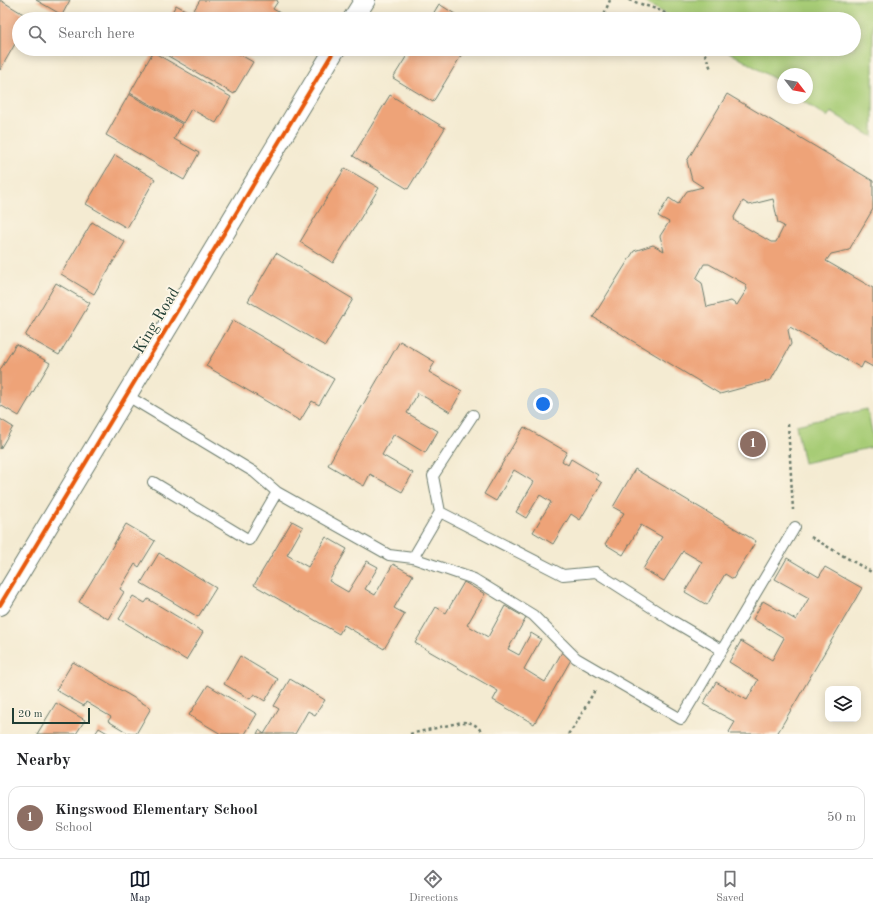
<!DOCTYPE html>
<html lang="en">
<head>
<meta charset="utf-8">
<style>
	body { margin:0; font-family:"Old Standard TT",serif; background:#f2f2f2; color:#202124 }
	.controls { position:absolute; right:12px; bottom:12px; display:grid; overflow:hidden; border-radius:8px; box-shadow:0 2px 10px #0003 }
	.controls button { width:36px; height:36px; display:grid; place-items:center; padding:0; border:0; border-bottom:1px solid #e0e0e0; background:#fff; color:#202124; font:20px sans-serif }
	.compass { position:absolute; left:777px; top:68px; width:36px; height:36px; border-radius:50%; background:#fff; box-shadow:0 2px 10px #0003; rotate:121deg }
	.scale { position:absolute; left:12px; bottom:10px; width:78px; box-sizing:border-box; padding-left:4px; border:2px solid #1f3d34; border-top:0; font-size:11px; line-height:14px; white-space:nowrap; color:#1f3d34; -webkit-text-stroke:3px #fcf5e5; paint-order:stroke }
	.you { position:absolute; left:543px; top:404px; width:14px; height:14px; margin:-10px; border:3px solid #fff; border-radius:50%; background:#1a73e8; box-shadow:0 0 0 6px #1a73e833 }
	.badge { display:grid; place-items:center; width:26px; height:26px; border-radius:50%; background:#111827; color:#fff; font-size:13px; font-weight:700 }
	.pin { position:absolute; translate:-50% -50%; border:2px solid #fff; box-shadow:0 1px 4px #0006 }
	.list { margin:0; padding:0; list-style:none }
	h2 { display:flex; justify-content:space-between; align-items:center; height:52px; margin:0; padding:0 16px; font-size:17px }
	h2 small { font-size:13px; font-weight:400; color:#757577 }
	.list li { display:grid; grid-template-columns:26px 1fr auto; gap:12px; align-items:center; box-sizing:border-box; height:64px; margin:0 8px 8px; padding:0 8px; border:1px solid #e0e0e0; border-radius:12px }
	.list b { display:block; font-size:15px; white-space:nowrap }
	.list p { margin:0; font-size:13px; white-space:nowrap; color:#757577 }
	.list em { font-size:13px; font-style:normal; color:#757577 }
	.icon { flex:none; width:22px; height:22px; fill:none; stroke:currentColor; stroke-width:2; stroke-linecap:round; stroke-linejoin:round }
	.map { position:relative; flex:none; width:873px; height:734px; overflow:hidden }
	.search { position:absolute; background:#fff; box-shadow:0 2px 10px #0003; left:12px; right:12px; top:12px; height:44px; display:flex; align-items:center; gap:10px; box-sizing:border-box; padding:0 14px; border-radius:22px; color:#757577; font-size:15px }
	.sheet { height:124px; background:#fff }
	nav { display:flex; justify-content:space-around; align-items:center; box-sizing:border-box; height:56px; border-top:1px solid #e0e0e0; background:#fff; font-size:11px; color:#757577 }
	nav a { display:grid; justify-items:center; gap:2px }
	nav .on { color:#111827 }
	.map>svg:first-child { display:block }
</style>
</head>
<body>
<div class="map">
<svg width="873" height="734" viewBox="0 0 873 734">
	<rect width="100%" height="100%" fill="#fcf5e5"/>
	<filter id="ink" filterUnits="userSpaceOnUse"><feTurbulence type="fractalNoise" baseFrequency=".025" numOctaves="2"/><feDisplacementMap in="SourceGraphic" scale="8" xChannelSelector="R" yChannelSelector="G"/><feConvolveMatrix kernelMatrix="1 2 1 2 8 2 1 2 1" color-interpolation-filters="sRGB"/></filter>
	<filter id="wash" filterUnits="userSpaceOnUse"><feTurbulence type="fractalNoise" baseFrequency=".012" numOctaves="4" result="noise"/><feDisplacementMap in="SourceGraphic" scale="16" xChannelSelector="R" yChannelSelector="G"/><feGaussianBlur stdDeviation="0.9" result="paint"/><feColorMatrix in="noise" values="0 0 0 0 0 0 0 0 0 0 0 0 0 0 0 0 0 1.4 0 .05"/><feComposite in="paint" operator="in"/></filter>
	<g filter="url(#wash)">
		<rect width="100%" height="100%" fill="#f4ebd2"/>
		<!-- green -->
		<path fill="#a7cc76" stroke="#638455" d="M641,0h232v137l-42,-25 -4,5 -29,-19h9v-24h-24v14l-6,-4 1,-3 -54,-32h130v-30h-180z
			M867,409l6,27v11l-69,16 -8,-38z"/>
		<g id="blocks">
			<!-- building -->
			<path fill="#eea378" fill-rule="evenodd" d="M0,0l30,18 -1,1h-10v18l-19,33z
				M36,0h34l-8,15z
				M200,0h76l2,1 -5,8 7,4 -3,6h-68l-15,-9z
				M439,4l24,15h-33z
				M176,5l26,14h-34z
				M156,49h76v1l21,12 -19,32z
				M411,49h54l-32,53 -40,-24z
				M153,52l78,45 -15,26 -25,-14 -8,14 -53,-30z
				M129,94l53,30 -8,15 25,14 -15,27 -78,-45z
				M727,94l146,87v28l-24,41 -18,4 -5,7 47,27v79l-9,-5 -3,6 -71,-41 -2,3 3,14 -20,36 -51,14 -127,-77 41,-66 19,-6 11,6 -4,-15 9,-14 -11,-6 11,-18 9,6 9,-13 16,-4 -11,-7 -5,-19zM773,199l5,24 6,3 -8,16h-5l-36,-21 -1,-4 9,-16 6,4zM704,264h5l36,20 2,5 -10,16 -6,-4 -24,6 -5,-24 -6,-4z
				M390,95l55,33 -37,61 -55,-33z
				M115,155l40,24 -28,49 -41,-24z
				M345,168l34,20 -46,75 -33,-21z
				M92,222l33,20 -31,52 -33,-20z
				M276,253l77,46 -28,47 -77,-45z
				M56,283l34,20 -31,52 -34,-19z
				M233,320l101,59 -15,26 -7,-4 -12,20 -94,-55z
				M400,341l35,21 -6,10 33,19 -12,21 -32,-19 -11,20 31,18 -13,22 -31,-19 -12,21 31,18 -11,19 -32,-18 -6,12 -36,-21z
				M16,344l34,19 -31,53 -19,-11v-35z
				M0,419l13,8 -13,22z
				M524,427l43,25 -5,9 6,4 3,-6 27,16 -2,4 6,4 -22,37 -9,-6 -18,30 -20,-12 18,-30 -11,-7 -14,23 -10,-6 18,-30 -20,-12 -18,31 -12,-7z
				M635,469l121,72 -23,38 -8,-5 -18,31 -22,-13 17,-30 -19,-11 -19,30 -21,-12 19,-32 -21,-12 -18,30 -18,-11 19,-31 -11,-6z
				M292,521l11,6 -16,28 21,12 18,-30 21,12 -18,32 19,11 19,-31 11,6 -13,22 10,6 18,-31 20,11 -19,33 11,6 -21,35 -40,-24 -5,9 -85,-49z
				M126,524l29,17 -16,26 -4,-3 -15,25 4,3 -16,27 -29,-17z
				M159,553l57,35 -18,29 -57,-34z
				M787,558l32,19 6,-10 37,21 -85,146h-46l-2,-2 6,-10 -32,-18 13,-22 31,18 11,-20 -29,-18 12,-21 31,19 12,-22 -31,-19 10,-18 33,19 13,-22 -34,-19z
				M464,582l21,12 -18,31 21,12 17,-31 21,12 -18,31 11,6 12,-22 10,6 -17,30 21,13 17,-30 10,6 -38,66 -41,-24 5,-9 -83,-48 21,-36 10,6z
				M133,596l12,7 3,-4 55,33 -17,28 -67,-41z
				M240,656l38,23 -13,22 -11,-7 -4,5 -26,-15z
				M73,662l78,46 -15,26h-6l-22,-13 3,-4 -25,-15 -2,4 -28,-16z
				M290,679l35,21 -10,15 -7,-4 -13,23h-38l2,-4 5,4 15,-25 -5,-3z
				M208,685l49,29 -12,20h-24l-32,-19z
				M56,703l29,17 -9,14h-39z
				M99,728l10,6h-14z"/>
		</g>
	</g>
	<g filter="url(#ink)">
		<use href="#blocks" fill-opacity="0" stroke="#6a7a6b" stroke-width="1"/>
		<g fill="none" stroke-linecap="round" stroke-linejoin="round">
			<defs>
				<path id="lane" d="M126,395l128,77 23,20 112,63 24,3 61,21 59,36 43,43 105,61 114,-192
					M153,482l96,58 28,-48
					M440,512l123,63 33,-3 75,48 51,30
					M413,558l27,-46 -7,-36 40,-61"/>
				<path id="street" d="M353,19l12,-19
					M0,605l335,-556"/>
			</defs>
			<!-- lane casing -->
			<use href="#lane" stroke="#6a7a6b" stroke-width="12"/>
			<!-- street casing -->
			<use href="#street" stroke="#6a7a6b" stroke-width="22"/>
			<!-- path -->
			<path stroke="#6a7a6b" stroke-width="2.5" stroke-dasharray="3 3" stroke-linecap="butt" d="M629,0l33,11 10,8
				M602,19l8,-19
				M701,49l4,5 6,15
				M788,424l5,86
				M811,537l62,36
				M410,734l52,-12c11,0 15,3 21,12
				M568,734l6,-7 21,-37"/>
			<!-- lane -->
			<use href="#lane" stroke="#fff" stroke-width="10"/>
			<!-- street -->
			<use href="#street" stroke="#fff" stroke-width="20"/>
			<defs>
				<path id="cycleway" d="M0,605l335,-556"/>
			</defs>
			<!-- cycleway casing -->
			<use href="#cycleway" stroke="#fcf5e5" stroke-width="6"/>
			<!-- cycleway -->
			<use href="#cycleway" stroke="#e8590c" stroke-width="4"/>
		</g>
	</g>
	<g text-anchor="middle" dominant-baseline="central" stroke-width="4" stroke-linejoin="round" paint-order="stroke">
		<!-- street labels -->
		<g font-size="16" fill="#1f3d34" stroke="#fcf5e5">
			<text transform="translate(157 321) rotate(-59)">King Road</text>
		</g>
	</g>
</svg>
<div class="controls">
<button><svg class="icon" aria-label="layers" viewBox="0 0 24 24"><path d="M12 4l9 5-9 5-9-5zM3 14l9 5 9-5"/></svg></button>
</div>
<svg class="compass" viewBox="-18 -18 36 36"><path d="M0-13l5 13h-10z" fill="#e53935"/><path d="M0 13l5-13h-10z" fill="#757577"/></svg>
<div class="scale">20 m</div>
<div class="you"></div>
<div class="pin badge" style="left:753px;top:444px;background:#8d6e63">1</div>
<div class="search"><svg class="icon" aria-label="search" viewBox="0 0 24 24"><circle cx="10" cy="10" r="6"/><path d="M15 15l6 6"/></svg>Search here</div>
</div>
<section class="sheet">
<h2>Nearby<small></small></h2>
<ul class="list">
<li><span class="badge" style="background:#8d6e63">1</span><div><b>Kingswood Elementary School</b><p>School</p></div><em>50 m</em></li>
</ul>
</section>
<nav>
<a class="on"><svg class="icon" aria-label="map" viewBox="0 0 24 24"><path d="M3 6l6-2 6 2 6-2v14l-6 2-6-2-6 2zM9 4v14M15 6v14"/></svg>Map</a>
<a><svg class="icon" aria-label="directions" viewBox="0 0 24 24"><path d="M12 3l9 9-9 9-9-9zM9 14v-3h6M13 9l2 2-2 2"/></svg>Directions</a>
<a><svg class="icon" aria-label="saved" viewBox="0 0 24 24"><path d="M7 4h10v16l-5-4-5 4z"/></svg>Saved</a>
</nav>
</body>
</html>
